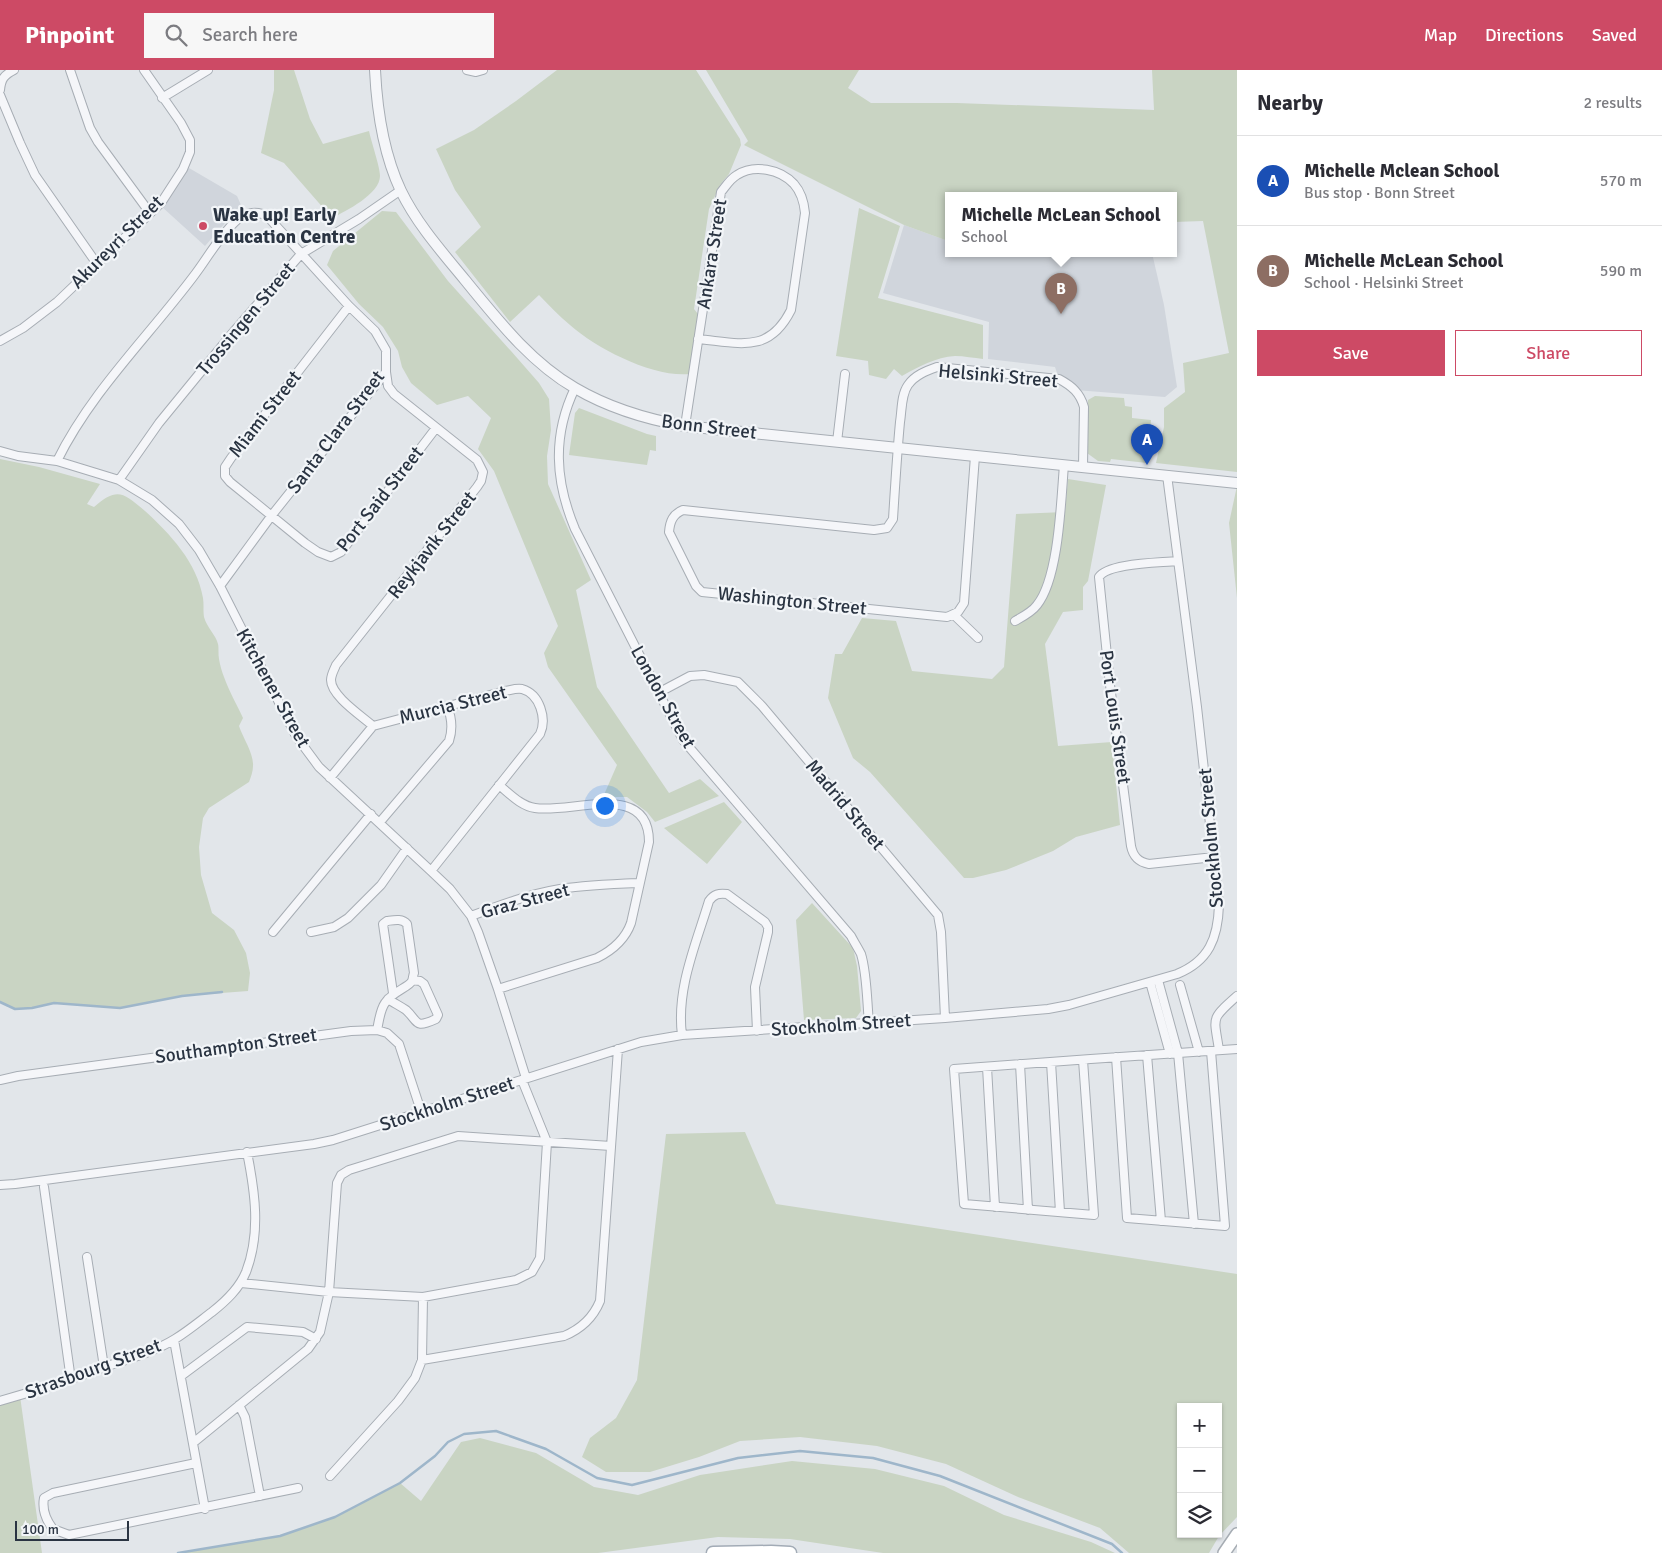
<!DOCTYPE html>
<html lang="en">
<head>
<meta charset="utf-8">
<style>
	body { margin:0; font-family:Signika,sans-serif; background:#f7f7f7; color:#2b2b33 }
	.controls { position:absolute; right:15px; bottom:15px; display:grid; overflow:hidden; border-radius:0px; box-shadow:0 1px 4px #0004 }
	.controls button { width:45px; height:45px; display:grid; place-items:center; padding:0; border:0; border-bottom:1px solid #e1e1e2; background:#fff; color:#2b2b33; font:25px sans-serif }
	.scale { position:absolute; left:15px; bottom:12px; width:114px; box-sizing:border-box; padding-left:5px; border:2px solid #2a3442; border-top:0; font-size:14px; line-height:18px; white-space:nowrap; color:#2a3442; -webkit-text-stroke:4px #f2f5f8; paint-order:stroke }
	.you { position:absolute; left:604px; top:735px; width:18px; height:18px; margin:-12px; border:4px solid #fff; border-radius:50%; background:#1a73e8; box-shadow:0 0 0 8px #1a73e833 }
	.badge { display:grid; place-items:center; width:32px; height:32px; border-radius:50%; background:#cd4a65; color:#fff; font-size:16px; font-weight:700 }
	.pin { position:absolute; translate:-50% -41px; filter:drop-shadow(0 1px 2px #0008) }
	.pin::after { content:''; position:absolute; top:26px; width:18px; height:15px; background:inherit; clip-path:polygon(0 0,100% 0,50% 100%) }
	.popup { position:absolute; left:945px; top:122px; width:232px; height:65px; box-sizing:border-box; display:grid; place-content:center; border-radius:0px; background:#fff; filter:drop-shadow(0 1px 4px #0005); font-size:16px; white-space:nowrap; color:#7c7c81 }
	.popup b { font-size:19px; color:#2b2b33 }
	.popup::after { content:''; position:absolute; left:50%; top:100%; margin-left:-10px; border:10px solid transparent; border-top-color:#fff }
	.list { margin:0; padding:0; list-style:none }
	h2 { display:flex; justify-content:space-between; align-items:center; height:65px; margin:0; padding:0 20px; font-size:21px }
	h2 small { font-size:16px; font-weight:400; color:#7c7c81 }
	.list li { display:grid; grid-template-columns:32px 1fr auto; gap:15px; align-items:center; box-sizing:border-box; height:90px; padding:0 20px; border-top:1px solid #e1e1e2 }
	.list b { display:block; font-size:19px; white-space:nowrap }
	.list p { margin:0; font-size:16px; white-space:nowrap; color:#7c7c81 }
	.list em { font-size:16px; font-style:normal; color:#7c7c81 }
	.actions { display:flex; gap:10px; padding:15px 20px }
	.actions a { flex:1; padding:11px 0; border:1px solid #cd4a65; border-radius:0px; text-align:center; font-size:18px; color:#cd4a65 }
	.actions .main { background:#cd4a65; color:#fff }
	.icon { flex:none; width:28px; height:28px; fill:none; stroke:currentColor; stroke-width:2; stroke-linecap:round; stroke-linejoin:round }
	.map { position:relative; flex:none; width:1237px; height:1483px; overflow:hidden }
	header { display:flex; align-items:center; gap:30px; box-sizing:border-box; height:70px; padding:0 25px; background:#cd4a65; color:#fff }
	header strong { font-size:24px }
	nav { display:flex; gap:28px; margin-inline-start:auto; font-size:18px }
	.search { width:350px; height:45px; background:#f7f7f7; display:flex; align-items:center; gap:12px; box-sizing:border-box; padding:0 18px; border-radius:0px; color:#7c7c81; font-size:19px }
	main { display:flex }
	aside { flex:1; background:#fff }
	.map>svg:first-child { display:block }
</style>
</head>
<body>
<header>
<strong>Pinpoint</strong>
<div class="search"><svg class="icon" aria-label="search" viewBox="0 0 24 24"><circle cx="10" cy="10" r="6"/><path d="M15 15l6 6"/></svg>Search here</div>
<nav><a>Map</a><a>Directions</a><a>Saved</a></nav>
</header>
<main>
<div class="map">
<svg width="1237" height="1483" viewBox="0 0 1237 1483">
	<rect width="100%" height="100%" fill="#e2e6ea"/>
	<!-- built -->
	<path fill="#d0d5dc" d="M189,98l48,28 4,9 -36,41 -44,-40z
		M904,155l44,16v12h39l25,4 140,-4 12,52 13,82 -12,10 -90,-7 -16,-11 -4,-12 -67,-8 1,-37 -106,-29z"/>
	<!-- green -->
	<path fill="#c9d4c3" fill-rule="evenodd" d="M274,0h20l16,49 13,25 46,-13c2,10 11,36 11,45 0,18 -34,35 -48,42l-48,-55 -23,-10 13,-63z
		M557,0h139l44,69 1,6 -12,29 -9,11 -11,24 -15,100 4,5 -8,60c-36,4 -93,-25 -120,-49 -11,-9 -21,-20 -31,-30l-29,27 -55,-70 26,-25 -26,-37 -19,-41 38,-19 42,-29z
		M706,0h153l-11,18 23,15h86l197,7 -2,-40h85v402l-81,-9 8,-36v-19l21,-16 -2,-29 46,-10 -26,-132 -29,1v-27h-226v46l-44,-16 -160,-80 4,-4z
		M859,138l41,18 -22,72 105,27v34c-9,-1 -19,-3 -28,-3 -19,1 -37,11 -53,20l-8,-7 -8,10 -17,-4 -1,-14 -32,-5z
		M382,141l14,1 52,69 63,70 28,32 10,16 2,31 -4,26 1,28 43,96 -15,10 21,97 72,106 31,-14 19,17 -64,26 -8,-10 -20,-15h-24l14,-32 -69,-98 -4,-14 14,-27 -64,-155 -16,-22 13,-31 -23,-22 -31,9 -26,-22 -9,-16 -4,-16 -15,-24 -24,-23 -32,-39 6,-14z
		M987,183h123l-4,1 -94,3z
		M1095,326l29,2 1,8 7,1v11l19,2 -4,43 -36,-4 -1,3 -12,-1 -11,-8 -1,-9 2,-44z
		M579,338l68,26 9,2v15l-6,-1 -3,15 -78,-10 6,-42z
		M0,389l39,8 61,17 -13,20 7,3c23,-20 29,-15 51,4 25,23 52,51 58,87 1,6 0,12 1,19 3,11 12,18 14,27 1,4 0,10 1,15 1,6 3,13 5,18 5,14 13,28 19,41l-4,8c4,12 15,28 14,40 0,5 -2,11 -4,16l-40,26 -6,10 -4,29 2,28 11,38 22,17 12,23 4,20 -2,18 -66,5 -62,12 -66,-5 -22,5 -17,1 -15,-7z
		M1068,409l38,6 -18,96 -5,6v23l-20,2 -18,32 13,102 54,-4 8,83 -44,12 -23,14 -47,19 -33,8h-9l-94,-106 -17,-14 -25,-60 7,-44h7l20,-36 34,3 16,50 80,8 12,-12 12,-153 49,-2z
		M1237,416v112l-8,-75z
		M724,732l18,20 -35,42 -43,-36z
		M812,833l41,45 4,18 4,45 -5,7 -52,2 -8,-100z
		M745,1062l31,72 461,70v243l-18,19 -10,17h-80l-29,-25 -82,-31 -72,-33 -69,-18 -77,-9 -60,4 -41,16 -49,15h-44l-24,-15 8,-19 26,-20 21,-38 29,-246zM1181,1337h37v127h-37z
		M20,1326l22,157h-42v-152z
		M480,1368l56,15 58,34 44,8 62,-20 92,-14 83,8 69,17 60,29 87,27 24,11h-232l-93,-14 -72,-2 -120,16h-420l102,-17 55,-19 65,-34 21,18 40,-59z"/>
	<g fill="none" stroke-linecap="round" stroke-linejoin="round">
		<!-- stream -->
		<path stroke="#9eb6ca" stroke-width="2.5" d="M0,932l15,7 17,-1 22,-5 66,5 62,-12 40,-4
			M178,1483l102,-17 55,-19 65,-34 35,-27 13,-14 16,-8 32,-3 50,18 51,29 35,7 106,-27 62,-7 73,7 67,18 172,68 10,9"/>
		<defs>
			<path id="minor" d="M70,0l20,58 8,14 52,71
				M467,0l9,2 7,-2
				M0,20c1,-11 4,-15 14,-20
				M0,25l20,48 15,32 62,89
				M162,28l46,-28
				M349,236l-118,152 -6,9v9l5,6 75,61 13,9 13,5 10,-5 95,-124
				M0,271l23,-13 34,-26 104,-99 22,-34 7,-17v-12l-9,-17 -37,-53
				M575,318c-23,48 -20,93 0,141l108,211 168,196c3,6 7,12 10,18 6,19 6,49 8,69
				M685,356l36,-234c5,-6 9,-13 16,-17 17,-11 43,-6 57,9 7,8 10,18 11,29l-14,97c-22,44 -51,33 -93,29
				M837,372l8,-68
				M0,381l18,5 39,5 62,19 33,20 27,24 20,26 21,36 76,150 23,31 112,104 19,18 21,27 7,16 20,57 28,89
				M975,386l-11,147 -6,9 -11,5 -245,-25 -6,-6 -27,-54c1,-11 4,-18 14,-22l191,20 13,-2 6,-9c2,-32 4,-65 7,-97 2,-12 1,-27 8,-37 7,-10 18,-14 29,-18l122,12c13,7 21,14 25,28l-1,59
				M57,391c34,-69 90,-123 136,-184 14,-18 26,-41 44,-57 9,-8 21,-10 31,-3l81,89 26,25 11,19v22l-114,143 -52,71
				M119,410l40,-57 76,-93 66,-76 58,-35 42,-29
				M1177,491c-17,2 -69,2 -78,16l11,108 21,161c2,10 7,16 18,18l65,-7
				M954,545l24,23
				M1015,551c7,-4 17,-9 22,-16 22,-27 24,-105 27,-140
				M658,623l32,-17 14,-1 34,7 24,24 176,209 3,17 4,86
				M373,656c-11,-10 -42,-30 -42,-46 0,-5 3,-10 5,-15l141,-178 4,-6 2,-9 -6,-12 -83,-66 -6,-8 -2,-14
				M330,708l43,-52 132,-35c6,-1 11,-3 17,-2 18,5 25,30 18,45l-109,137
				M380,752l69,-81c4,-12 3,-23 -2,-35
				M471,846c29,-11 59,-22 89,-27 26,-4 52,-5 78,-6
				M273,862l98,-118
				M311,862l23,-5 14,-9 33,-33 26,-37
				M1158,910l20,73 16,171
				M1150,912l20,72
				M1180,915l19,67
				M498,919l99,-31c16,-8 28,-18 34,-35l18,-81c0,-62 -78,-28 -114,-34 -14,-2 -25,-14 -36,-23
				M388,929c6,4 12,7 18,11 13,12 8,19 30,9l2,-4 -14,-31 -4,-3 -7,-1
				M377,960c2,-9 3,-20 8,-27 7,-11 24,-16 27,-22 1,-2 1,-6 2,-8l-7,-49c-5,-6 -13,-4 -20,-3l-4,3 10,69
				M682,965c-6,-46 14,-91 27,-134 5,-7 10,-8 18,-7l38,28 3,5v5l-13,55 2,44
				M1219,980c-5,-34 -9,-30 18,-54
				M1147,985l14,166
				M1116,987l11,161 98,8 -14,-175
				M1083,990l11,155 -130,-11 -10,-135c94,-7 189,-14 283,-20
				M1051,992l9,150
				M1020,994l8,146
				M987,997l8,140
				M0,1010l18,-4 333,-45 26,-1 10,3 12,11 22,67
				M0,1115l15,-1 299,-40 19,-4 308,-98 41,-7 263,-17 103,-9 21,-4 108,-31c32,-13 41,-36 42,-69l-22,-198 -30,-232
				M44,1117l27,193
				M87,1187l17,110
				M241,1213l88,9 94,5 93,-17 16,-8 8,-14 7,-116 -25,-62
				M174,1270l31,169
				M422,1290l142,-24c17,-7 29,-18 36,-35l18,-252
				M181,1306l66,-49 56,5 13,7
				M0,1331c35,-10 70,-21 105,-34 23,-8 49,-15 70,-28 13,-8 25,-18 37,-27 14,-11 27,-23 34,-40 15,-39 9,-80 1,-120
				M239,1335l6,12 15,79
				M193,1373l115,-94 12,-17 9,-40 8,-109 4,-8 8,-5 109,-34 153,10
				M196,1393l-143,30 -9,5c-2,11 2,22 9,31l16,6 229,-47
				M330,1406l68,-75 17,-23 7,-18 1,-63"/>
			<path id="tertiary" d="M375,0c2,41 8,83 26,121 16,33 41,61 64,89 32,39 65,82 110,108 34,20 70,31 110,38l552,57"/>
			<path id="secondary" d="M1224,1483l13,-19"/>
			<path id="primary" d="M713,1483l58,-1 19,1"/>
		</defs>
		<!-- minor casing -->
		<use href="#minor" stroke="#a7adb4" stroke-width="10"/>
		<!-- tertiary casing -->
		<use href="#tertiary" stroke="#a7adb4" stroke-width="12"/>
		<!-- secondary casing -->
		<use href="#secondary" stroke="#a7adb4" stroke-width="14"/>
		<!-- primary casing -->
		<use href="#primary" stroke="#a2abb6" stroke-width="15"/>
		<!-- minor -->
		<use href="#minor" stroke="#f5f6f9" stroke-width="8"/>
		<!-- tertiary -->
		<use href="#tertiary" stroke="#f5f6f9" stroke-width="10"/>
		<!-- secondary -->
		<use href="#secondary" stroke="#fff" stroke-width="11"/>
		<!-- primary -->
		<use href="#primary" stroke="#fff" stroke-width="12"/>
	</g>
	<!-- markers -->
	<circle fill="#cd4a65" stroke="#f2f5f8" stroke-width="2" cx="203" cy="156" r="5"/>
	<g text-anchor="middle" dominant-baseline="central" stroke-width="4.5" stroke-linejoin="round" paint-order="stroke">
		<!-- poi labels -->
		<g font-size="19" font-weight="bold" fill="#2a3442" stroke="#f2f5f8" text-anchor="start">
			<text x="213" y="145">Wake up! Early<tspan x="213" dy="22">Education Centre</tspan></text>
		</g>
		<!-- street labels -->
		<g font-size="19" fill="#2a3442" stroke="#f2f5f8">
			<text transform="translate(117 172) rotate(-45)">Akureyri Street</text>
			<text transform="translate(712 184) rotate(-81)">Ankara Street</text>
			<text transform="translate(246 249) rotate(-50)">Trossingen Street</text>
			<text transform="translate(998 306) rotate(5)">Helsinki Street</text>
			<text transform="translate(265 344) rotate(-52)">Miami Street</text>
			<text transform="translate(709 357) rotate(7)">Bonn Street</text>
			<text transform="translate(336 362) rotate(-53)">Santa Clara Street</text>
			<text transform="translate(380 429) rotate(-52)">Port Said Street</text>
			<text transform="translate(432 475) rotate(-52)">Reykjavik Street</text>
			<text transform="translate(792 531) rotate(6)">Washington Street</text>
			<text transform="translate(273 618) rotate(61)">Kitchener Street</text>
			<text transform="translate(663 627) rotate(61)">London Street</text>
			<text transform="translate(453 635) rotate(-14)">Murcia Street</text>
			<text transform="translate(1115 647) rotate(82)">Port Louis Street</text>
			<text transform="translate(845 735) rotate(50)">Madrid Street</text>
			<text transform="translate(1211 768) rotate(-95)">Stockholm Street</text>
			<text transform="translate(525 831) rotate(-15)">Graz Street</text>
			<text transform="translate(841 955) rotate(-4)">Stockholm Street</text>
			<text transform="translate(236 976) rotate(-8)">Southampton Street</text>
			<text transform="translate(447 1034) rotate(-18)">Stockholm Street</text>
			<text transform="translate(93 1299) rotate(-20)">Strasbourg Street</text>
		</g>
	</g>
</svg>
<div class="controls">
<button>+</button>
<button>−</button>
<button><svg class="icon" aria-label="layers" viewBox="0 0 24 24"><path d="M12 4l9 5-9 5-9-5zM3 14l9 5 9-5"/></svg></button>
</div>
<div class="scale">100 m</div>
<div class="you"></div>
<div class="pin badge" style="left:1147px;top:395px;background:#1a4fb4">A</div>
<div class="pin badge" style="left:1061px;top:244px;background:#8d6e63">B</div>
<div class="popup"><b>Michelle McLean School</b>School</div>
</div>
<aside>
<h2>Nearby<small>2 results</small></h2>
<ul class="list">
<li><span class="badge" style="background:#1a4fb4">A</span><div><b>Michelle Mclean School</b><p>Bus stop · Bonn Street</p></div><em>570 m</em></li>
<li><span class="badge" style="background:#8d6e63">B</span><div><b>Michelle McLean School</b><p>School · Helsinki Street</p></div><em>590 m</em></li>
</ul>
<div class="actions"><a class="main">Save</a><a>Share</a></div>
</aside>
</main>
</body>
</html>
